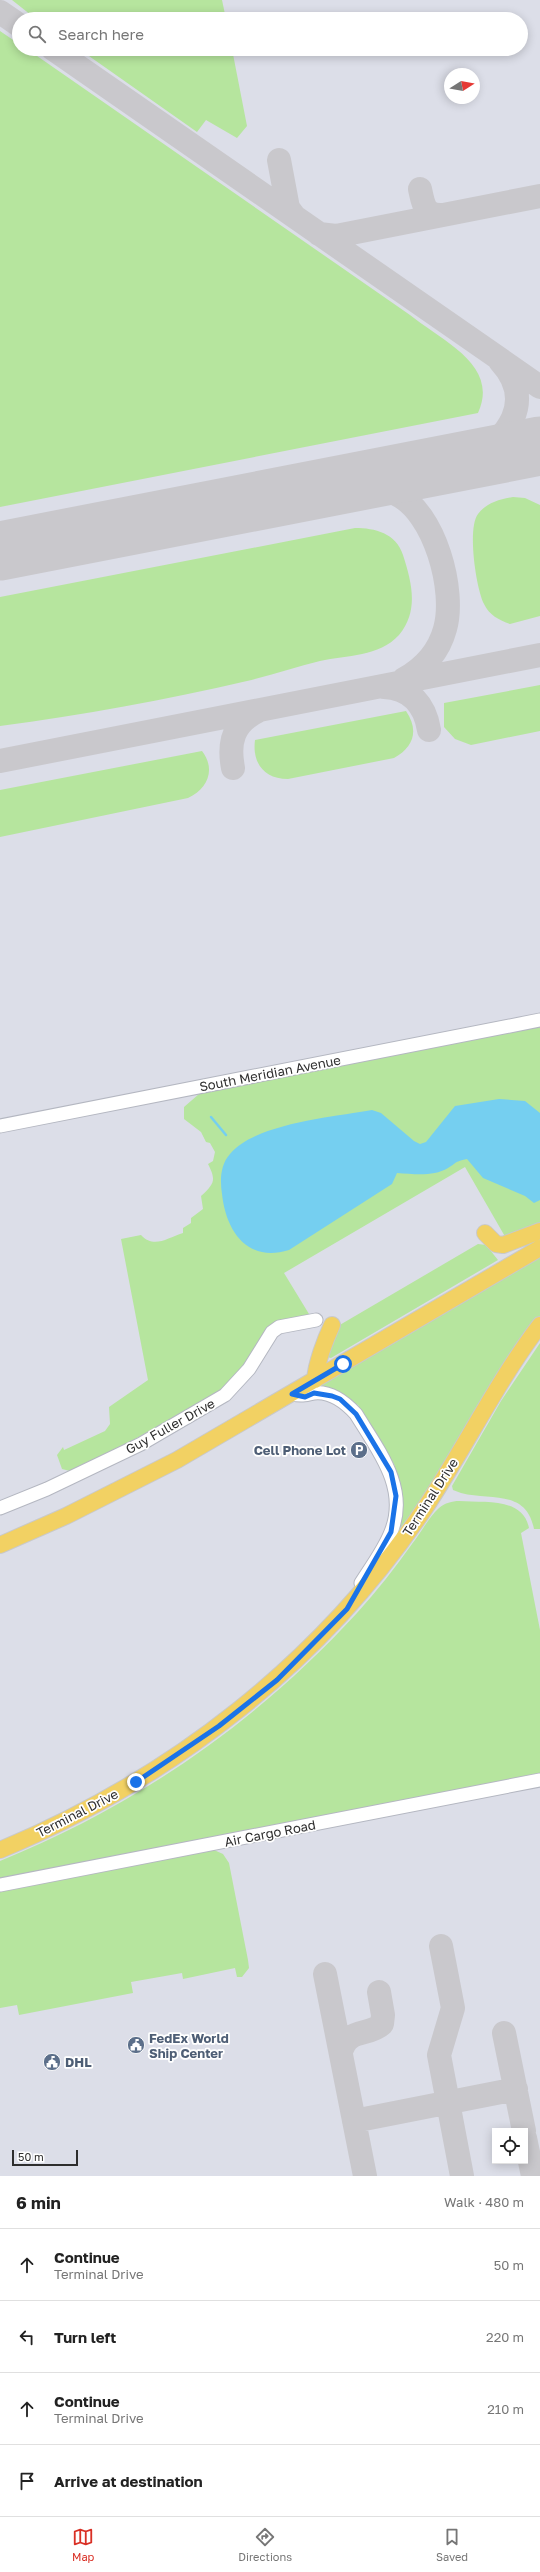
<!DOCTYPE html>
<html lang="en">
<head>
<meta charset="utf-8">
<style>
	body { margin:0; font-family:"Golos Text",sans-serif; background:#f2f2f2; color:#222 }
	.controls { position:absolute; right:12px; bottom:12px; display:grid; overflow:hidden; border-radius:0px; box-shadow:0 2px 10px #0003 }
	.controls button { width:36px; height:36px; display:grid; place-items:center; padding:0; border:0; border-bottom:1px solid #e0e0e0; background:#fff; color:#222; font:20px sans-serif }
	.compass { position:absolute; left:444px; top:68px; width:36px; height:36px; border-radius:50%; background:#fff; box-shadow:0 2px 10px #0003; rotate:79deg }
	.scale { position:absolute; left:12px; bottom:10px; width:66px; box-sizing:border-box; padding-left:4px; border:2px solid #2e2e2e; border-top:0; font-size:11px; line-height:14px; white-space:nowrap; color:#2e2e2e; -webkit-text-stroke:3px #fff; paint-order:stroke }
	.stop { position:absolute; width:12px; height:12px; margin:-9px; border:3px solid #1a73e8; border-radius:50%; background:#fff }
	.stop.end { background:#1a73e8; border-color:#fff; box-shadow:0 1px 4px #0008 }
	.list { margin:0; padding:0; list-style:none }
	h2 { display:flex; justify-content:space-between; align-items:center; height:52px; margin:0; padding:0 16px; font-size:17px }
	h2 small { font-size:13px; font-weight:400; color:#767676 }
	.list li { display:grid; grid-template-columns:26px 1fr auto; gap:12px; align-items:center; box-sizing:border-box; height:72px; padding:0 16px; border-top:1px solid #e0e0e0 }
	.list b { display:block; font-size:15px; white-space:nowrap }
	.list p { margin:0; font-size:13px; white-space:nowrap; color:#767676 }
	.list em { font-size:13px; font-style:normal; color:#767676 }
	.icon { flex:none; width:22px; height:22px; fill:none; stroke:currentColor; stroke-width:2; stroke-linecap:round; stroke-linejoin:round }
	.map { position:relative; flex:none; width:540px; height:2176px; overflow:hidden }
	.search { position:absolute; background:#fff; box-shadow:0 2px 10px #0003; left:12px; right:12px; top:12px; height:44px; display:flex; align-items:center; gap:10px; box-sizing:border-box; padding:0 14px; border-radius:22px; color:#767676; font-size:15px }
	.sheet { height:340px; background:#fff }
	nav { display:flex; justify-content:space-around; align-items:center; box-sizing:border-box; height:56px; border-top:1px solid #e0e0e0; background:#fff; font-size:11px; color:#767676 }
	nav a { display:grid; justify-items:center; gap:2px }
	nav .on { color:#d93025 }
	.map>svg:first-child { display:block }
</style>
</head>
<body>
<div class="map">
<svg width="540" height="2176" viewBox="0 0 540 2176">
	<rect width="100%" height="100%" fill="#efe9e1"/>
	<!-- airport -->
	<path fill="#dcdee8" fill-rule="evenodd" d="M0,0h540v2176h-540zM19,19h502v30h-502zM450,74h24v24h-24zM495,2131h30v30h-30z"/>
	<!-- green -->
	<path fill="#b6e59e" d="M12,0h210l4,19h-190z
		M0,31l19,13v5h8l383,266c32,26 90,50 68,98l-478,94z
		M79,49h153l15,77 -10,12 -31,-18 -9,12z
		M513,497l12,1 15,7v111l-30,8c-11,-4 -21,-9 -26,-20 -8,-16 -17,-76 -6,-90 8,-11 22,-15 35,-17z
		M355,528c20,0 41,5 48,27 9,28 16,56 -4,80 -20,22 -52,20 -79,26 -24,6 -48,14 -73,20 -82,19 -164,34 -247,45v-129z
		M540,685v46l-69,14 -16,-6 -11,-12v-24z
		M406,711c13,19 8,36 -12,47l-106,21c-24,0 -36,-16 -33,-39z
		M202,751c14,18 6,38 -14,47l-188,39v-47z
		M535,1027h5v200l-33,13 -42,-73 -181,106 25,41 4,2 -46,14 -34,50 -16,13 -98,55 -49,23 -8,-2 -5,-14 6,-8 1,3 41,-19 5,-7 -1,-17 39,-27 -27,-141 20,-4c13,14 26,3 42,-2v-5l8,-5v-5l12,-9 -2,-13c14,-13 15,-16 7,-32l5,-3 2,-9 -5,-9 -4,-1 -5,-10 -17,-13v-12l15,-13 10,-3z
		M478,1244l8,1 12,15 -167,98 -4,-1 11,-31z
		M540,1254v62l-23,31 -80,132 -40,55 5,-40 -8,-30 -36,-59 -38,-20z
		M540,1343v186h-6c-8,-40 -42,-28 -73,-36l-8,-3 -1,-4 49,-85z
		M459,1501c26,2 64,-4 70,27l-8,5 19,97v143l-540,106v-18c138,-56 257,-139 357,-248 20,-22 38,-45 55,-69 9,-11 16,-26 27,-36 6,-5 13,-7 20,-7z
		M214,1850l9,4 6,9 19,97 1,8 -7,9h-5l-2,-9 -52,11 -1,-6 -51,9 2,11 -114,22 -2,-10 -17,3v-118z"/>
	<!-- water -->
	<path fill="#75cff0" d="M499,1099l26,2 15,12v87l-6,3 -9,-7 -42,-18 -16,-19c-14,3 -10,4 -19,9 -15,9 -34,6 -51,5l-5,11 -103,66c-42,13 -63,-19 -67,-56 -2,-13 -2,-29 8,-40 26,-31 104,-37 142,-44l9,3 33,28 6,3 6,-2 29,-36z"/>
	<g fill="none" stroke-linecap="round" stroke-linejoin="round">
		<!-- stream -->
		<path stroke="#75cff0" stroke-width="2.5" d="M211,1117l15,18"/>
		<!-- taxiway -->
		<path stroke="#c9c8cc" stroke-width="24" d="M0,12l19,13
			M53,49l487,338
			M279,160l9,48 6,8
			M420,189c3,14 4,27 22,26
			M319,234l17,2 204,-40
			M504,453h17l19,3
			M468,460c40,-20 69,-59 32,-99
			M315,490c29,-3 54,-8 81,4 39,18 60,97 49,135 -6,22 -21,39 -41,50
			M384,687c27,1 41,18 45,43
			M0,761l540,-106
			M233,768c-5,-26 0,-45 25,-57
			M441,1946l12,62 -14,47 23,121
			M325,1974l40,202
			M504,2033l20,98
			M341,2052c7,-25 27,-15 41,-28l1,-9 -4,-23
			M354,2121l162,-32
			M525,2138l8,38"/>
		<!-- runway -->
		<path stroke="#c9c8cc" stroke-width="59" d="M0,551l540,-105"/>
		<defs>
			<path id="minor" d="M0,1126l540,-106
				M292,1394c9,2 13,1 22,-1 17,-2 31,9 42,21 22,36 53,74 35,118 -7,18 -20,35 -30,51
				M0,1508l47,-19 94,-45 84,-49 24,-26 23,-37 7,-5 37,-7
				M0,1885l540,-105"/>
			<path id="major" d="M485,1233l11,11 7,1 37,-14
				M315,1380c1,-16 10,-40 17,-55
				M0,1545l66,-29 111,-56 363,-212
				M0,1850c171,-71 321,-187 425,-342 40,-60 71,-125 115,-183"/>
		</defs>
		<!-- minor casing -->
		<use href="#minor" stroke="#b4b7c1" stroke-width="15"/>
		<!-- major casing -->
		<use href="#major" stroke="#c9c9c9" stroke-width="18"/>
		<!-- minor -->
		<use href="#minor" stroke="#fff" stroke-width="13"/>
		<!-- major -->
		<use href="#major" stroke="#f2d163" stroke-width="16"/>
	</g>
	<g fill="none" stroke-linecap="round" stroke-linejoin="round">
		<!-- route -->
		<path stroke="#1a73e8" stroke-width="5" d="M136,1782l83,-56 58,-46 70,-71 44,-77 5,-36 -5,-24 -35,-58 -16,-15 -8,-3 -18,-3 -9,4 -13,-3 51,-30"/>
	</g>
	<!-- icons -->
	<defs>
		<symbol id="parking-disc" viewBox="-11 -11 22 22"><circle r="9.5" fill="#5c6f8a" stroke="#fff"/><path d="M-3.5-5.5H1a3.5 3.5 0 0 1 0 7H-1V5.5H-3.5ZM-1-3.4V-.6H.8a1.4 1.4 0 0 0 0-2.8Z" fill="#fff"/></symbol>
		<symbol id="civic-disc" viewBox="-11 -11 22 22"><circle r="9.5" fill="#5c6f8a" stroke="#fff"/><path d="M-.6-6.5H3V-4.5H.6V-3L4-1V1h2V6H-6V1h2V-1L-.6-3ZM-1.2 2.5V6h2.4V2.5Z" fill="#fff"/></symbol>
	</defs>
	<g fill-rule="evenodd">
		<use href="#parking-disc" x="349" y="1440" width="20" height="20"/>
		<use href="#civic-disc" x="126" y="2035" width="20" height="20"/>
		<use href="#civic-disc" x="42" y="2052" width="20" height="20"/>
	</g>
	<g text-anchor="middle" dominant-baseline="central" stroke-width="3.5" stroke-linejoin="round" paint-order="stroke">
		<!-- street labels -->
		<g font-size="13" fill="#2e2e2e" stroke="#fff">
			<text transform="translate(270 1073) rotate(-11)">South Meridian Avenue</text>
			<text transform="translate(170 1426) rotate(-29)">Guy Fuller Drive</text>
			<text transform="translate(430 1497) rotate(-57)">Terminal Drive</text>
			<text transform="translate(77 1813) rotate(-27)">Terminal Drive</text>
			<text transform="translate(270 1833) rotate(-11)">Air Cargo Road</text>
		</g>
		<!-- service labels -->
		<g font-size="13" font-weight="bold" fill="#4e5e75" stroke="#fff" text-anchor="start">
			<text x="346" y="1450" text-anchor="end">Cell Phone Lot</text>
			<text x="149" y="2038">FedEx World<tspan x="149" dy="15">Ship Center</tspan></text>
			<text x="65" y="2062">DHL</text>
		</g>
	</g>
</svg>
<div class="controls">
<button><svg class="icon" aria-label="locate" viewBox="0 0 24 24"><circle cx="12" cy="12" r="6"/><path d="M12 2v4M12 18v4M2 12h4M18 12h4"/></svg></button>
</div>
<svg class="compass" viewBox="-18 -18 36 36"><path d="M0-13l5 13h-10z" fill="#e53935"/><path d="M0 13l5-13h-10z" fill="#767676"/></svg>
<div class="scale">50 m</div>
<div class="stop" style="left:343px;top:1364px"></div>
<div class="stop end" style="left:136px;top:1782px"></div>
<div class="search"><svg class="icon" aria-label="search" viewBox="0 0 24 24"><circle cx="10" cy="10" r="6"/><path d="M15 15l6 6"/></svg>Search here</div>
</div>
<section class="sheet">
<h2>6 min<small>Walk · 480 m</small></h2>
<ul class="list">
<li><svg class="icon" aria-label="ahead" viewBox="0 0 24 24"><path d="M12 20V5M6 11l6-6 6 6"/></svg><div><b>Continue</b><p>Terminal Drive</p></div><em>50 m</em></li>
<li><svg class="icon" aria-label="left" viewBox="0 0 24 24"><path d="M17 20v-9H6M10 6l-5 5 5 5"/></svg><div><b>Turn left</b></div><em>220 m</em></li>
<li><svg class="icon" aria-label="ahead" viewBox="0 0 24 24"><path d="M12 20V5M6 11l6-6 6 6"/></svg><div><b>Continue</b><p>Terminal Drive</p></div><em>210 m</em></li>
<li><svg class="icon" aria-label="arrive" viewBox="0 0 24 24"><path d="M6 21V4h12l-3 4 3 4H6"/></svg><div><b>Arrive at destination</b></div></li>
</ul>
</section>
<nav>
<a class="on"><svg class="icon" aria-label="map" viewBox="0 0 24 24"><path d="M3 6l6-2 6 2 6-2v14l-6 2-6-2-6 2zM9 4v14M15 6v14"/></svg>Map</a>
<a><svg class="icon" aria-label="directions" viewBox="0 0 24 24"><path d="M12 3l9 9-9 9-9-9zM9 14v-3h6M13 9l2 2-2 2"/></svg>Directions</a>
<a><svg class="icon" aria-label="saved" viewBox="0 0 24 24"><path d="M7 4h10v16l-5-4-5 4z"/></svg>Saved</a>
</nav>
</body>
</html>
